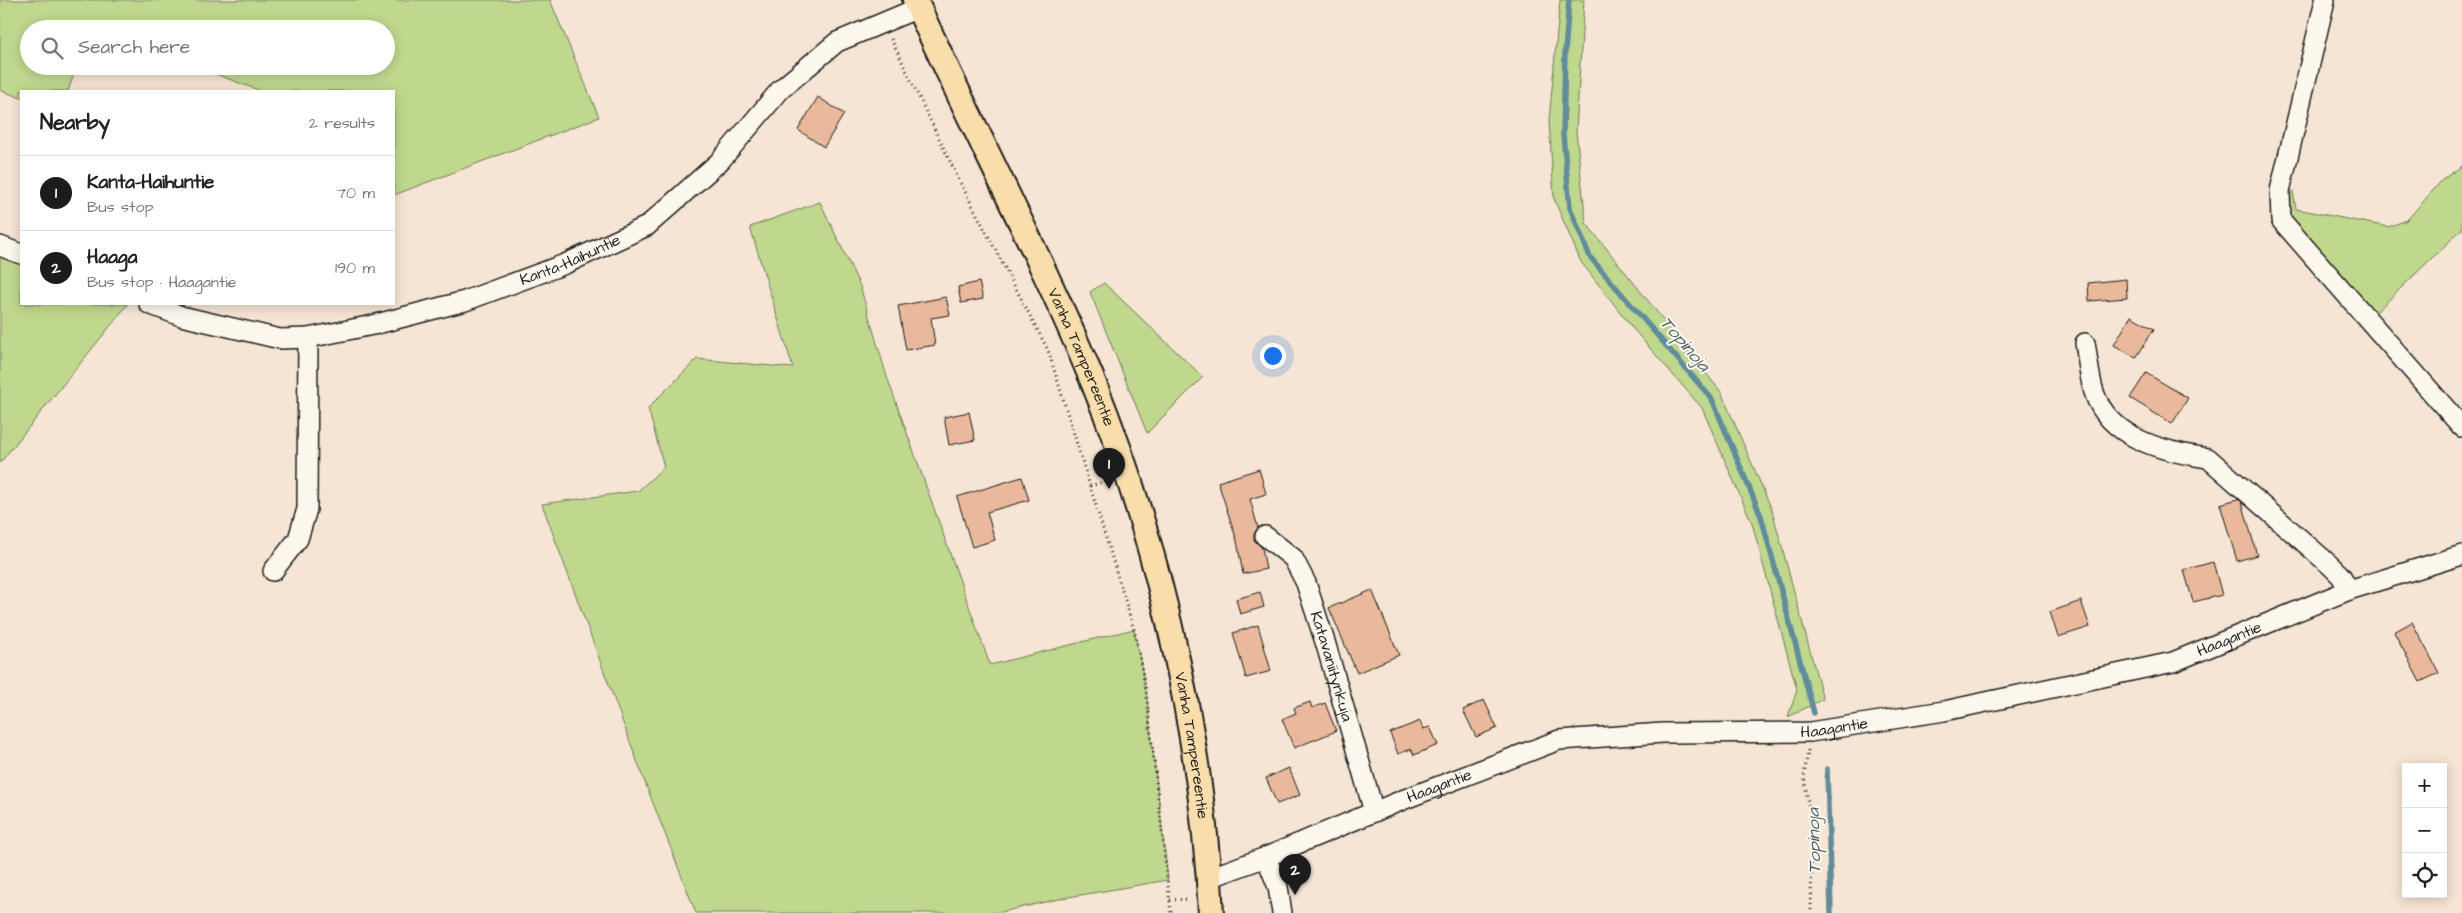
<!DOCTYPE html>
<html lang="en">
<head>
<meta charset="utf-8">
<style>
	body { margin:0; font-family:"Architects Daughter",sans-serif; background:#f6f6f6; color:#202124 }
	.controls { position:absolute; right:15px; bottom:15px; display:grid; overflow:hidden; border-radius:0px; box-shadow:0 2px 12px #0003 }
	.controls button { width:45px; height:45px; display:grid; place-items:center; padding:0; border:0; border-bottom:1px solid #e0e0e0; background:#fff; color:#202124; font:25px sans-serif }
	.you { position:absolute; left:1272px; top:355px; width:18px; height:18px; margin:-12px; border:4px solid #fff; border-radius:50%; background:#1a73e8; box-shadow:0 0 0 8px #1a73e833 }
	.badge { display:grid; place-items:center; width:32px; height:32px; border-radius:50%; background:#1c1c1c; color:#fff; font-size:16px; font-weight:700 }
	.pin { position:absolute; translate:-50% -41px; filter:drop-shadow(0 1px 2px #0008) }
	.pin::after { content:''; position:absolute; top:26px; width:18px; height:15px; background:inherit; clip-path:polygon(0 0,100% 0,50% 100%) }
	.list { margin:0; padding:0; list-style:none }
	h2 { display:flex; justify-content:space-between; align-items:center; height:65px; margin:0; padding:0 20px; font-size:21px }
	h2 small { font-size:16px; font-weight:400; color:#757577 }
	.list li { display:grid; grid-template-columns:32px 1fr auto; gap:15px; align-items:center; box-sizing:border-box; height:75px; padding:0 20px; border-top:1px solid #e0e0e0 }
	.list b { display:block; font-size:19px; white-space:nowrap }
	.list p { margin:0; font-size:16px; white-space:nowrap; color:#757577 }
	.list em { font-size:16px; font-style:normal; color:#757577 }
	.icon { flex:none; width:28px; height:28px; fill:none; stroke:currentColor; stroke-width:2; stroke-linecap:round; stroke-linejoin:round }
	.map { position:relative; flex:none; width:2462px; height:913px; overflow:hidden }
	.search { position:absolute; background:#fff; box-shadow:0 2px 12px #0003; left:20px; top:20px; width:375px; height:55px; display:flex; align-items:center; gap:12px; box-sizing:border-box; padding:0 18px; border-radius:28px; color:#757577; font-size:19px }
	.panel { position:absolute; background:#fff; box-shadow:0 2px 12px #0003; left:20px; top:90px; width:375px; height:215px; border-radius:0px }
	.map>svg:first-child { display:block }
</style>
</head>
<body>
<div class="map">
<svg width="2462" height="913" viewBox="0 0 2462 913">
	<rect width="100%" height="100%" fill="#f6e4d4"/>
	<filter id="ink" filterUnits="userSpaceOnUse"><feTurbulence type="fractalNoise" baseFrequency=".02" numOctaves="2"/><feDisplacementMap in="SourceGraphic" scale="10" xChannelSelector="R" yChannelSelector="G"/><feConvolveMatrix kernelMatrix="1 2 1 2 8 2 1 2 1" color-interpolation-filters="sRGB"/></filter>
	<g filter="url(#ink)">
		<!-- green -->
		<path fill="#c0d88e" stroke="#6e7a55" d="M0,0h550l49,117 -205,78v-104h-133l-67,-25h192v-37h-357v37h48l-9,25h-47v7l-21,-8z
			M1560,0h24l-8,131 10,92 135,169 51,118 51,189 -35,18 9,-27 -45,-167 -50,-115 -68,-78 -53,-68 -27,-63 -5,-78z
			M2462,166v63l-90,87 -91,-96 -1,-29h13l3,18 92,18 19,-7 36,-41z
			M820,202l40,84 27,91 103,288 144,-36 12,62 22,189 -105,18 -66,15h-301l-50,-128 -104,-281 96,-13 26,-24 -16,-59 49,-49 96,9 -43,-141z
			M0,253l21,7v44h107l-128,159z
			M1104,283l99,94 -56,56 -57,-141z"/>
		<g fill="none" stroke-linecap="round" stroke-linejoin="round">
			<!-- stream -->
			<path stroke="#618c9b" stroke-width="5.5" d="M1569,0l-4,52 -2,83 7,73 20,49 122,142 49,117 53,197
				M1827,769l4,144"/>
		</g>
		<!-- building -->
		<path fill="#eab99b" stroke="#1c1c1c" d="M818,97l26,17 -20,33 -26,-17z
			M2126,279l1,19 -38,3 -1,-18z
			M979,282l4,17 -22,4 -3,-16z
			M946,297l4,18 -19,3 4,27 -29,5 -8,-44z
			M2131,316l23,13 -18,29 -22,-13z
			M2146,373l42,25 -16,26 -42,-26z
			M969,412l6,28 -26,5 -5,-28z
			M1259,469l7,25 -16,5 8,29 -4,6v6l8,8 4,21 -23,5 -6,-33 -19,-59z
			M1022,477l7,23 -42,12 8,28 -23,7 -15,-50z
			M2238,499l4,3 15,53 -20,6 -17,-57z
			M2213,562l9,33 -29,7 -9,-32z
			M1372,590l27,65 -42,18 -28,-65z
			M1260,592l4,15 -24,7 -4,-15z
			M2081,601l9,26 -32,10 -8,-25z
			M2412,622l27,51 -19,9 -26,-50z
			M1258,625l13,46 -25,7 -13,-45z
			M1484,700l13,28 -21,9 -13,-27z
			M1310,702l2,6 13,-5 11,28 -42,17 -12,-29 14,-6 -2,-5z
			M1420,721l3,8 7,-2 8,18 -24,10 -3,-6 -13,5 -8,-21z
			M1289,768l11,27 -23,9 -11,-26z"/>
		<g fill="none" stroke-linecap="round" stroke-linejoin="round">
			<defs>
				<g id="minor">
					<path d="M2325,0l-45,191 1,29 181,207"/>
					<path d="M0,246l21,8"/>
					<path id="s1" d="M149,304l32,12 99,23 28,-1 65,-13 92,-24 100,-37 82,-38 73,-65 61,-72 56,-47 81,-34"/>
					<path d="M2085,343c3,16 4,34 9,49 15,47 71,60 114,66l123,108 10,10 8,14"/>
					<path id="s2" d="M1265,536l28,22 13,25 20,62 48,167"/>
					<path d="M273,571l25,-32 9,-30 1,-171"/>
					<path d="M1266,857l12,30 4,26"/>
					<path id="s3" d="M1209,878l57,-21 139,-58 154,-59 104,-7 147,-1 134,-21 229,-49 176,-72 113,-35"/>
				</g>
				<g id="major">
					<path id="s4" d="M915,0c57,127 123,250 177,379 67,163 110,358 119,534"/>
				</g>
			</defs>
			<!-- minor casing -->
			<use href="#minor" stroke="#1c1c1c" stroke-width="22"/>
			<!-- major casing -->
			<use href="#major" stroke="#1c1c1c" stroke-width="28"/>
			<!-- path -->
			<path stroke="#1c1c1c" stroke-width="3" stroke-dasharray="1 4" stroke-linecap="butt" d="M891,39l69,143 88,168 86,279 12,62 25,222
				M1090,486l16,-5
				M1808,750l-4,26 8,52 -1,85
				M1170,900l19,-1"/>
			<!-- minor -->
			<use href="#minor" stroke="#fbf7ec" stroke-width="19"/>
			<!-- major -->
			<use href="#major" stroke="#f9deab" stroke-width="24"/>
		</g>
	</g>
	<g text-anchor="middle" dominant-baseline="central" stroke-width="4" stroke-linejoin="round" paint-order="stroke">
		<!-- street labels -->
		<g font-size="16" fill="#1c1c1c" stroke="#fbf7ec">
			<text stroke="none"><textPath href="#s1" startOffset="438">Kanta-Haihuntie</textPath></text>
			<text stroke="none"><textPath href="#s4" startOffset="394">Vanha Tampereentie</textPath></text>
			<text stroke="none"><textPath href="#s3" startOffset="1058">Haagantie</textPath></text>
			<text stroke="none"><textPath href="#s2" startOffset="151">Katavaniitynkuja</textPath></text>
			<text stroke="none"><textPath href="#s3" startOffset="652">Haagantie</textPath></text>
			<text stroke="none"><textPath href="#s4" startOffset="799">Vanha Tampereentie</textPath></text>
			<text stroke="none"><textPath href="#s3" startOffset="248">Haagantie</textPath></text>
		</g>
		<!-- water labels -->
		<g font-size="18" font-style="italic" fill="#445d66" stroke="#fbf7ec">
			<text transform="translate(1685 344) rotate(49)">Topinoja</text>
			<text transform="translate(1814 841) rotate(-91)">Topinoja</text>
		</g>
	</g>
</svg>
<div class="controls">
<button>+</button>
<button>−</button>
<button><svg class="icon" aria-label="locate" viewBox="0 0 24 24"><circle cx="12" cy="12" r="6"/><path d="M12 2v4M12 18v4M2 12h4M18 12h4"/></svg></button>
</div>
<div class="you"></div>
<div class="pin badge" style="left:1109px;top:489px">1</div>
<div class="pin badge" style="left:1295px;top:895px">2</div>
<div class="search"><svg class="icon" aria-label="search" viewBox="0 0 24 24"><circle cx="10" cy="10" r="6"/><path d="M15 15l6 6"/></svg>Search here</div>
<section class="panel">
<h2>Nearby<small>2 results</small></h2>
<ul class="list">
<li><span class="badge">1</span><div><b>Kanta-Haihuntie</b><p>Bus stop</p></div><em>70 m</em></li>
<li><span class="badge">2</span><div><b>Haaga</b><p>Bus stop · Haagantie</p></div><em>190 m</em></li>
</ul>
</section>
</div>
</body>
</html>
